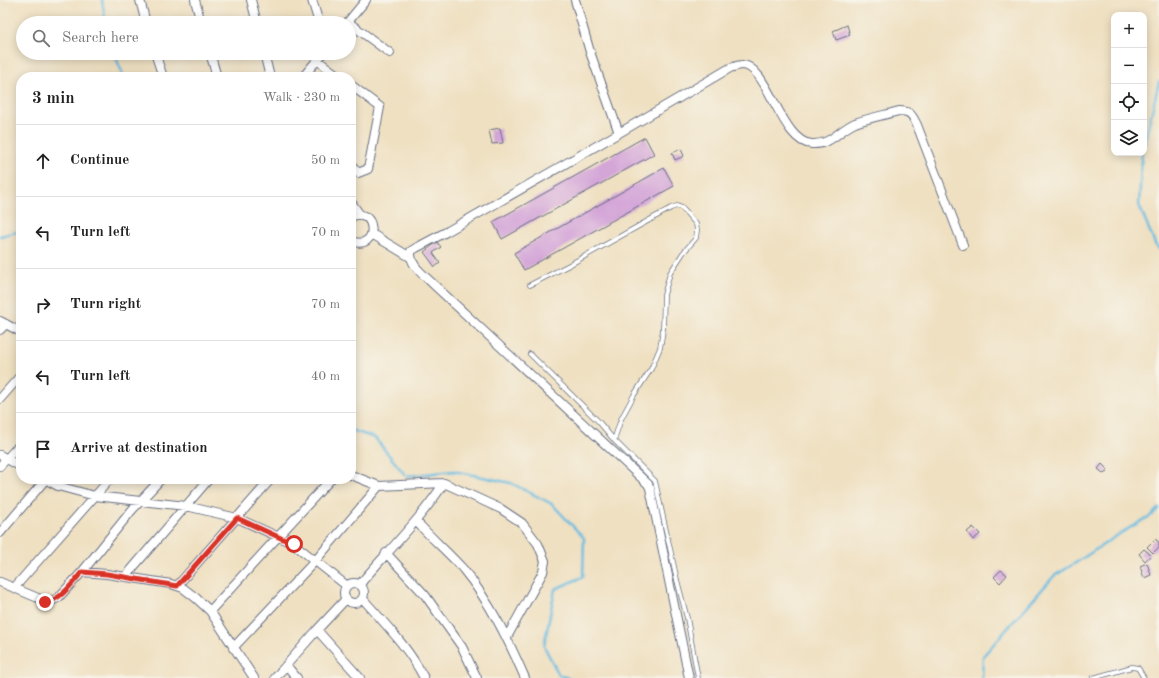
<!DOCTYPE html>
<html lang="en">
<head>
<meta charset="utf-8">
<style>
	body { margin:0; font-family:"Old Standard TT",serif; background:#f2f2f2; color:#222 }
	.controls { position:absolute; right:12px; top:12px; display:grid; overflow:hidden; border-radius:8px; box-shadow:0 2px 10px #0003 }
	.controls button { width:36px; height:36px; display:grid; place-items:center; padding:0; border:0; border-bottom:1px solid #e0e0e0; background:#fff; color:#222; font:20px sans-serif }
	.stop { position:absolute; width:12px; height:12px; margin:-9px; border:3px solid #d93025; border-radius:50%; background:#fff }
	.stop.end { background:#d93025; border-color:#fff; box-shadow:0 1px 4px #0008 }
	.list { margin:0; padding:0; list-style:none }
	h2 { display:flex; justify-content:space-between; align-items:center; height:52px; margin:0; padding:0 16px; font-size:17px }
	h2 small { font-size:13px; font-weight:400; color:#767676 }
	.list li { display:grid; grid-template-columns:26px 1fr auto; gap:12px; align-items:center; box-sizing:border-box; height:72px; padding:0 16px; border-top:1px solid #e0e0e0 }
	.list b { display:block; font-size:15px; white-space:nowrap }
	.list em { font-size:13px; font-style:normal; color:#767676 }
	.icon { flex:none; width:22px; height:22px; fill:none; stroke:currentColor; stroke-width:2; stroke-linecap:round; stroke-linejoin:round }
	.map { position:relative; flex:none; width:1159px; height:678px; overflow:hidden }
	.search { position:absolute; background:#fff; box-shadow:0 2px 10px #0003; left:16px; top:16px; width:340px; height:44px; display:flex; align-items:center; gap:10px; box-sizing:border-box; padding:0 14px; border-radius:22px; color:#767676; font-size:15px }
	.panel { position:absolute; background:#fff; box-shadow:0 2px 10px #0003; left:16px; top:72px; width:340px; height:412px; border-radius:16px }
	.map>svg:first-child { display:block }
</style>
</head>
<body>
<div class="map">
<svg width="1159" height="678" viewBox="0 0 1159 678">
	<rect width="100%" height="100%" fill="#f7f3e8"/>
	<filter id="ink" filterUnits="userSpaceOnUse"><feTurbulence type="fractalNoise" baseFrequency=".025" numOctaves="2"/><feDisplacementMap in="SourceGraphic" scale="8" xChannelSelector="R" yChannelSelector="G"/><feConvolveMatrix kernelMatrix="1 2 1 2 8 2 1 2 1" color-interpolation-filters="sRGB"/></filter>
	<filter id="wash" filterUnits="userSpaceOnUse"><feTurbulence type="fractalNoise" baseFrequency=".012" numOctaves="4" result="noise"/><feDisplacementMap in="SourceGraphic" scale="16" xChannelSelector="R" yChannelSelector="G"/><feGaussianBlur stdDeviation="0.9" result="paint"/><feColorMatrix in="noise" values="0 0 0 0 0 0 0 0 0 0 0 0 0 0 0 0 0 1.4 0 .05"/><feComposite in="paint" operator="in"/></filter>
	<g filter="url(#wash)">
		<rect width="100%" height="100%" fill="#efe0c1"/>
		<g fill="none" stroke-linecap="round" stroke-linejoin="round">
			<!-- stream -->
			<path stroke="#65bbe2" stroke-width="2.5" d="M102,0l4,23
				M114,53l10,24
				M1144,144l15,-62
				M1142,153l-3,52 16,39 4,5
				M0,236l21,-5
				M351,430l24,8 31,38 48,-5 57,12 41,21 32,34 -1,39 -28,12 -11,57 15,29 9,3
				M982,678l1,-22 71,-80 20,-12 47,-31 31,-18 7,-7"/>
		</g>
		<g id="blocks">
			<!-- building -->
			<path fill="#d4a6d8" d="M847,25l3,10 -14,5 -3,-9z
				M500,128l3,15 -11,1 -3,-14z
				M645,137l9,17 -152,85 -9,-17z
				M681,149l3,7 -9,4 -3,-7z
				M664,168l10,18 -150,84 -10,-17z
				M437,242l4,5 -8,6 7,10 -5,4 -11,-15z
				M1102,464l6,6 -4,4 -6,-5z
				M973,527l7,7 -7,6 -6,-8z
				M1155,539l4,3v5l-6,6 -6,-6z
				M1144,549l7,6 -6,6 -6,-7z
				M1147,563l4,12 -7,3 -4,-12z
				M1001,570l6,5 -7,8 -6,-6z"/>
		</g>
	</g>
	<g filter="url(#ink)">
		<use href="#blocks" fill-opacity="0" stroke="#656d81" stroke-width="1"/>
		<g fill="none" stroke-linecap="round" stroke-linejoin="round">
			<defs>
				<path id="lane" d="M530,285l39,-20 102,-57 6,-2 5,2 14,16 1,6 -1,8 -13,15 -13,20 -6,22 -1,35 -3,18 -9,21 -17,26 -13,24 -7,21
					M530,354l69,68 15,18 41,41 22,99 10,38 11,60
					M1093,678l39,-11 6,1 6,10"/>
				<path id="street" d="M140,0l6,23
					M195,0l6,23
					M251,0l6,23
					M312,0l7,23
					M575,0l15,52 29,81 -171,98 -32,17 -5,3c-2,14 12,23 21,32l216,201 2,4 39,190
					M348,22l42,31
					M347,23l19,-23
					M155,53l8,24
					M210,53l7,24
					M264,53l6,24
					M317,60l23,17
					M303,77l20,-24
					M351,85l29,22 -12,62 -10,4 -7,-9
					M619,133l111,-65c4,-1 9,-3 12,-3 26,0 39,78 70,79 19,1 27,-14 43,-21 14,-5 30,-8 44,-12 12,0 13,4 18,14l46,120
					M351,202l9,13
					M351,217c25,-13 30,35 0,24
					M372,234l38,23
					M0,321l21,11
					M0,330l6,-6
					M0,399l21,-24
					M0,455l21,12
					M0,466l21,-23
					M351,475l28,11 65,-3 57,26 21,14 16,21 7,17 -2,11 -36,65
					M45,479l13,7 37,10 91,10 51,12 57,26 53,42
					M416,521c15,17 32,31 47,48 27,33 45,70 62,109
					M0,533l46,-54
					M386,553l39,42 37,52 15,31
					M82,572l25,2 64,10 12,4 13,10 14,13 44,67
					M125,577l84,-98
					M0,582l45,19h6l7,-3 24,-26 50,-62 29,-31
					M344 593a10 10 0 1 1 20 0a10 10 0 1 1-20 0Z
					M360,584c28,-33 60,-64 84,-101
					M177,586l94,-107
					M14,588l96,-109
					M363,599c22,25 46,49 61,79
					M210,611l121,-132
					M317,630l43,48
					M233,648l83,-88 63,-74
					M286,665l11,13
					M275,678l42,-48 29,-31"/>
			</defs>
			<!-- lane casing -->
			<use href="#lane" stroke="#656d81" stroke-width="5.5"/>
			<!-- street casing -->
			<use href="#street" stroke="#656d81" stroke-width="10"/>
			<!-- lane -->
			<use href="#lane" stroke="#fff" stroke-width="4"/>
			<!-- street -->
			<use href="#street" stroke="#fff" stroke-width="8"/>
		</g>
	</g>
	<g fill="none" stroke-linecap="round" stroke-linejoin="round" filter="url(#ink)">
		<!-- route -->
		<path stroke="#d93025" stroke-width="5" d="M45,602c16,-1 27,-19 37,-30l25,2 70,12 60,-68 57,26"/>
	</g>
</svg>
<div class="controls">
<button>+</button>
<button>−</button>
<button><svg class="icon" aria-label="locate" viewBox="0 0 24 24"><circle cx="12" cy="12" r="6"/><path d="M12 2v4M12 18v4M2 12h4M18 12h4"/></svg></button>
<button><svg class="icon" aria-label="layers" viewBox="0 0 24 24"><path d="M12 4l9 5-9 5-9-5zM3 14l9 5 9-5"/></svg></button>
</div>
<div class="stop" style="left:294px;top:544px"></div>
<div class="stop end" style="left:45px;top:602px"></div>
<div class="search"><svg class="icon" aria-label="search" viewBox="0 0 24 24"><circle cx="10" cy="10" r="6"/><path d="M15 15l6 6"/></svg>Search here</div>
<section class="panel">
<h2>3 min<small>Walk · 230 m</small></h2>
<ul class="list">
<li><svg class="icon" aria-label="ahead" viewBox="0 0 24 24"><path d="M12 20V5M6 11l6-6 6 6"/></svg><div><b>Continue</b></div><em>50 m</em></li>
<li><svg class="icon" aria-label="left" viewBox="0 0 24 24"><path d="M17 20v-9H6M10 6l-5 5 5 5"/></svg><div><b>Turn left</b></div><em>70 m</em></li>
<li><svg class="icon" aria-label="right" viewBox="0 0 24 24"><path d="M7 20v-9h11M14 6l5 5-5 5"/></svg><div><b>Turn right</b></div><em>70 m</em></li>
<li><svg class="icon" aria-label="left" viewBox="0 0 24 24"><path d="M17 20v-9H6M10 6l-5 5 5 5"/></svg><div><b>Turn left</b></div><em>40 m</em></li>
<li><svg class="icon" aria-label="arrive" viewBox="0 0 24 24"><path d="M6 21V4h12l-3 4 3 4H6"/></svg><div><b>Arrive at destination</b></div></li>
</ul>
</section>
</div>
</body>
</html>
